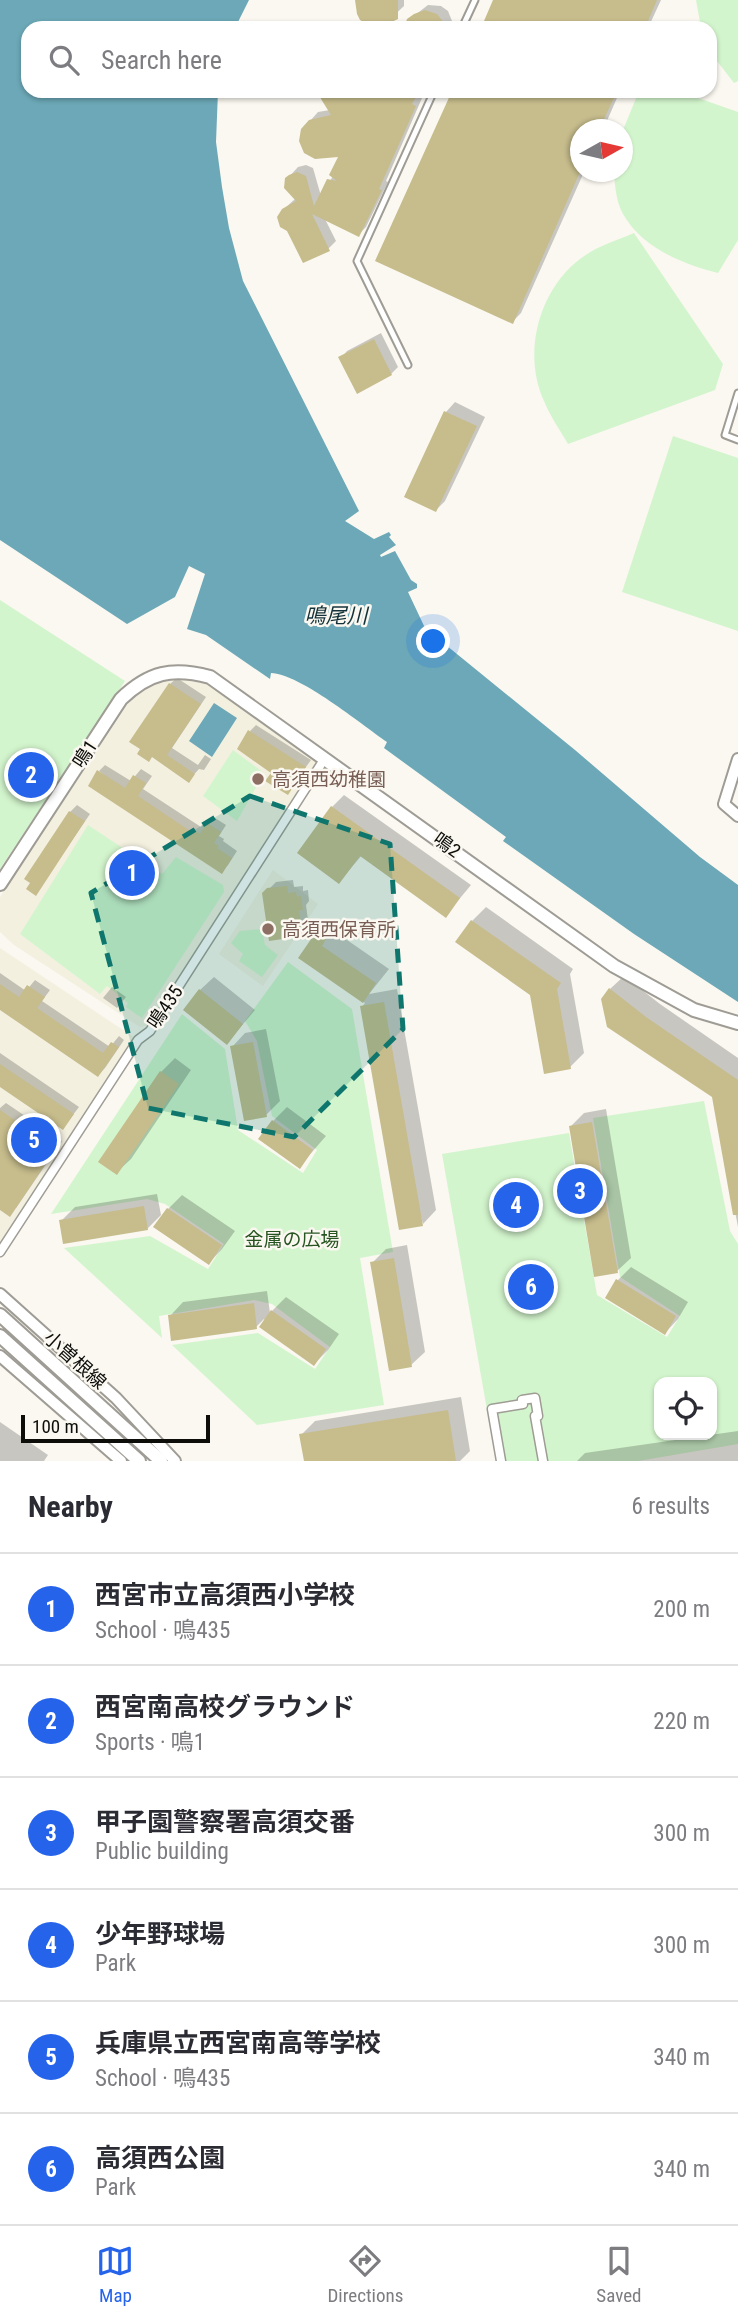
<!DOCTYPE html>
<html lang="en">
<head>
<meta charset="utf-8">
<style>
	body { margin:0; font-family:"Roboto Condensed","Noto Sans JP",sans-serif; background:#f7f7f7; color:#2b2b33 }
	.controls { position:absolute; right:21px; bottom:21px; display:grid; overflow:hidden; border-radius:14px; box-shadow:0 2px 5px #0004 }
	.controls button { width:63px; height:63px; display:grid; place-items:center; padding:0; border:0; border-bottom:2px solid #e1e1e2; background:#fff; color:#2b2b33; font:35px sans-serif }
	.compass { position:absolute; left:570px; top:119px; width:63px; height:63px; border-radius:50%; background:#fff; box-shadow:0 2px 5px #0004; rotate:82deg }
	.scale { position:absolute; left:21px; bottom:18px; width:189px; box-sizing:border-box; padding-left:7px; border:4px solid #0d0d0a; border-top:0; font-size:19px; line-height:24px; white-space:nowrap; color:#0d0d0a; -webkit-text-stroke:5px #faf8f0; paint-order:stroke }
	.you { position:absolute; left:434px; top:642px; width:24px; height:24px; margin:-18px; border:5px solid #fff; border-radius:50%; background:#1a73e8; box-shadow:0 0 0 10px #1a73e833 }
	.badge { display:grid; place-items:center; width:46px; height:46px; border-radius:50%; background:#2563eb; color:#fff; font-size:23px; font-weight:700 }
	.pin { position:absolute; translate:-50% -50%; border:4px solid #fff; box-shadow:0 2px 7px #0006 }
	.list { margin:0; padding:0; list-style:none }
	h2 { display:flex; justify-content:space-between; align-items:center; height:91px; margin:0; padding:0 28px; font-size:30px }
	h2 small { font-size:23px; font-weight:400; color:#7c7c81 }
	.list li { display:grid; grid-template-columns:46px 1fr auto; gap:21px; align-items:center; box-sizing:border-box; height:112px; padding:0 28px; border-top:2px solid #e1e1e2 }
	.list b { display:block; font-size:26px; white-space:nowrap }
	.list p { margin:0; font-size:23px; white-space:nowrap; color:#7c7c81 }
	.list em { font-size:23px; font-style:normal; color:#7c7c81 }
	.icon { flex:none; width:38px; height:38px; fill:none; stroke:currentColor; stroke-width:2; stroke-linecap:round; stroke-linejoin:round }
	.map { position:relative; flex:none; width:738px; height:1461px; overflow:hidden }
	.search { position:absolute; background:#fff; box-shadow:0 2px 5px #0004; left:21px; right:21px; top:21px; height:77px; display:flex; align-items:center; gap:18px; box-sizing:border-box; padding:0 24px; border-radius:21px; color:#7c7c81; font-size:26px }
	.sheet { height:763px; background:#fff }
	nav { display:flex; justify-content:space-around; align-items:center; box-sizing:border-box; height:98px; border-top:2px solid #e1e1e2; background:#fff; font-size:19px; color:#7c7c81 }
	nav a { display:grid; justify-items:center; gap:4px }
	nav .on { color:#2563eb }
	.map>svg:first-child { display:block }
</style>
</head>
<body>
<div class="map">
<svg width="738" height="1461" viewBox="0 0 738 1461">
	<rect width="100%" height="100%" fill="#faf8f0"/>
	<!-- built -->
	<path fill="#f3f0e0" d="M191,679l21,7 103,71 2,7 -168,261 -9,2 -126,-82 -14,-13v-35l129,-195 20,-17 19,-5z
		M273,870l45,34 -55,82 -44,-32z
		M0,948l135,90 -135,205z"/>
	<!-- green -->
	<path fill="#d3f5cd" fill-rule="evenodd" d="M696,0h42v81l-4,2 -24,-31v-24h-9z
		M639,91h39l60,21v128l-20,33c-35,-9 -76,-25 -95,-59 -7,-13 -8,-28 -9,-42h8l1,-42z
		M634,233l89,131 -8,26 -147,54c-8,-14 -18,-28 -24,-43 -22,-48 -5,-111 36,-142 17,-13 35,-18 54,-26z
		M673,436l65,22v173l-116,-39z
		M0,600l125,81 -125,188z
		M233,750l31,23 -27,48 -34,-25z
		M88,825l74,49 14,-17 47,28 1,7 -82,126 -16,-11 2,-4 -21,-17 -7,8 -80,-60z
		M262,929l3,16 13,10 -16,22 -23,-16 4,-7 -12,-11 9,-12z
		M288,962l64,47 41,243 -33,6 24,147 -127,20 -85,-80 86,-12 57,36 15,-22 -58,-43 -18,-4 -95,16 3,22 -98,-90 86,-12 58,33 16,-25 -59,-40 -18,-5 -96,15 131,-200 43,35 13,81 65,43 14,-23 -45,-34 -15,-75 -12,-20z
		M704,1101l26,130 8,13v200l-100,17h-142l-54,-307 127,-21 28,162 70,42 13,-21 -60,-39 -27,-159zM659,1382h53v53h-53z"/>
	<!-- water -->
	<path fill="#6ca8b7" d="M0,0h249l-14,28h-207v63h190l-2,51 6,45 7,41 14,53 116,230 -14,10 29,18 15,-7 2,3 -2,2 7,8 -16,10 1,2 14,-6 16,29 6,4v4l-9,4 17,36 150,122 125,107 38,28v117l-104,-68 -131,-93 3,-4 -122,-89 3,-6c-26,-18 -87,-68 -116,-69l-1,6 -64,-44 -19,-6 18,-55 -16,-8 -14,31 -48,27 -127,-84z
		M214,703l23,15 -25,39 -23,-16z"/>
	<!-- shadow -->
	<path fill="#0003" d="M358,0h46v6l-16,15z
		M495,0h166l-13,28h-166z
		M428,5l13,1 7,5 4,10v7h-46v-6z
		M321,91h101l-3,6 3,1 -36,83 2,1 -22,45 -8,8 -33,-16 11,22 -8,8 -45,-39 13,-12 -9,-19 11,-12 8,-2 7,3 8,28 12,-20 8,-21 -31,-34 8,-9 12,-2z
		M454,91h166l-17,39h-23v42h4l-63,141 -9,9z
		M381,333l17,34 -7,7 -50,-16 6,-7z
		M455,402l30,15 -40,84 -9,9 -30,-14 40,-84z
		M177,678l29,19 -34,51 26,17 7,-10 6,4 -7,11 -5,-1 -10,11 -36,-24 17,-72z
		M256,725l55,35 -24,33 -37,-62z
		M105,765l26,16 10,-12 11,7 -9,13 58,38 1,-2 4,2 9,-9 11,7 -7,11 5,3 -1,2 14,10 -9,14 -6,6 -123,-100z
		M344,795l127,90 -25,30 -84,-60 -23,27 -7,-75z
		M77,805l13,9 -54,79 34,-81z
		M293,880l1,7 9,-1v5l5,-1 1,11 -3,4 3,23 -7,7 -38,-41 12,-12z
		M486,907l87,62 -3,5 14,79 -14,14 -38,-73 -60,-73z
		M331,919l8,6 -5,6 55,38 -20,25 28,-5 39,221 -13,14 -61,-217 3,-4 -64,-45 16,-25z
		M0,973l26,18 9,-11 15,10 -8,11 68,46 9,-11 5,4 -19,28 -7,7 -98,-67z
		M624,976l36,28 78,54v169l-25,-131 -103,-107z
		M214,977l41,33 -28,33 -27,-53z
		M112,987l14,10 -9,11 -14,-10z
		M266,1029l14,72 -14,14 -34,-68 13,-14z
		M0,1053l79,54 -16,21 -63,-43z
		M175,1058l16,12 -60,89 -14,13 44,-100z
		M6,1103l56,38 -46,67h-16v-100z
		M287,1107l39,29 -27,31 -26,-46z
		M606,1109l25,149 -14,13 -47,-144 14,-14z
		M157,1194l4,21 -14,14 -86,-8 14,-14z
		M182,1195l53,36 -13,18 -13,14 -41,-54z
		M407,1245l18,107 -14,13 -39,-102 14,-14z
		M631,1267l57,35 -10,17 -13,14 -48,-52z
		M267,1291l3,22 16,-16 53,37 -11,16 -14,14 -50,-45 -8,8 -86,-11 13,-14z
		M461,1397l9,54 -10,10h-155l-4,-26 14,-14z
		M0,1422l48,33 -4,6h-44z
		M738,1431v30h-161l8,-8z"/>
	<!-- building -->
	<path fill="#c6bc8c" d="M355,0h43v19l-15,7h-12l-11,-6 -3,-6z
		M493,0h164l-12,28h-164z
		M425,10l12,4 11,14h-44l3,-9 7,-5z
		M319,91h100l-7,13 4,2 -37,83 3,1 -23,47 -47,-23 18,37 -27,12 -16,-32 -7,-4 -3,-10 5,-8 14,-8 -12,-13 1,-10 4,-3 8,-3 9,4 8,30 13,-27 10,2 -8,-6 9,-18 -23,2 -11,-6 -5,-12 2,-12 8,-9 22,-5 -10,-16z
		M452,91h165l-18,39h-19v42l-67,152 -138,-63z
		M374,339l18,36 -35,19 -19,-37z
		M444,411l33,15 -41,86 -32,-15z
		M169,683l32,21 -34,51 28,19 -6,9 -37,-26 -3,5 -12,-8 3,-5 -11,-7z
		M248,730l58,37 -18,28 -23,-14 6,-8 -34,-24z
		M97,770l28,18 8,-13 13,8 -8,13 55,37 1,-3 6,4 7,-11 14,9 -7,11 5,3 -2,2 15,10 -10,16 -134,-88z
		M331,806l129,92 -14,20 -86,-62 -21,28 -42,-31z
		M69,811l16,10 -49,75 -10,-7 4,-6 -6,-4z
		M287,886l1,7 8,-1 1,5 4,-1 2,14h-4l4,26 -34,5 -7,-48 5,-5z
		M471,920l90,63 -4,6 14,80 -27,5 -14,-79 -75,-53z
		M316,932l10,7 -4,7 54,37 -13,20 -65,-45z
		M0,984l19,13 8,-12 18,12 -8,11 66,45 8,-11 8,5 -21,30 -98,-67z
		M609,988l37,29 92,63v135h-5l-21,-118 -105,-70 -6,-28z
		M199,989l44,35 -16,21 -44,-35z
		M384,1002l39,224 -24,4 -39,-224z
		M253,1042l14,75 -23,4 -14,-75z
		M0,1064l74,50 -11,16 -63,-43z
		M160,1071l19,13 -62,91 -19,-13z
		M0,1110l56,38 -46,69 -10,-7z
		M272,1120l41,30 -13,19 -42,-30z
		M592,1122l26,151 -24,4 -25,-151z
		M144,1206l4,24 -85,14 -4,-24z
		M167,1208l55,37 -13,20 -56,-38z
		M394,1258l18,109 -23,4 -19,-109z
		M616,1279l60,37 -11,19 -60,-37z
		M254,1303l3,26 -86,12 -3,-26z
		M271,1310l55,39 -12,17 -55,-39z
		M448,1410l8,51h-152l-5,-27z"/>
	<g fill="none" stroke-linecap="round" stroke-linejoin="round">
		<defs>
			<path id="service" d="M462,28l13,-28
				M408,365l-51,-104 77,-170
				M738,393l-13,42 13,5"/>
			<path id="pedestrian" d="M0,1252l138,-212 12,-9 175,-273
				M501,1461l-9,-52 31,-5 -1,-4 13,-2 3,18h-3l8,45"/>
			<path id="minor" d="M738,759l-14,45 14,12
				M0,1294l116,104 59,63
				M0,1356l121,105"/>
			<path id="tertiary" d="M0,884l121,-185c28,-27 51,-32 89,-22l404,289 80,44 44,13
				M0,1315l161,146
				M0,1336l139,125"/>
		</defs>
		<!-- service casing -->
		<use href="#service" stroke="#9e9c94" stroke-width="9"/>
		<!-- pedestrian casing -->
		<use href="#pedestrian" stroke="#9e9c94" stroke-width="11"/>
		<!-- minor casing -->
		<use href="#minor" stroke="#9e9c94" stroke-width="14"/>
		<!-- tertiary casing -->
		<use href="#tertiary" stroke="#9e9c94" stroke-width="16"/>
		<!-- service -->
		<use href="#service" stroke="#fff" stroke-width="5"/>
		<!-- pedestrian -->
		<use href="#pedestrian" stroke="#fff" stroke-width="8"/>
		<!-- minor -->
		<use href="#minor" stroke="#fff" stroke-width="10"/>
		<!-- tertiary -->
		<use href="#tertiary" stroke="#fff" stroke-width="12"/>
	</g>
	<!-- marked area -->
	<path fill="#0f766e" fill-opacity="0.2" stroke="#0f766e" stroke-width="5" stroke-dasharray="14 9" stroke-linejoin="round" d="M250,796l140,48 13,185 -109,108 -146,-29 -57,-215z"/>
	<!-- markers -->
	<g fill="#8d6e63" stroke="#faf8f0" stroke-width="2.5">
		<circle cx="258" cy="779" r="7"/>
		<circle cx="268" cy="929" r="7"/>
	</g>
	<g text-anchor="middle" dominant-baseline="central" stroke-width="5" stroke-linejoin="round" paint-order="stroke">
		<!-- street labels -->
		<g font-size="19" fill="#0d0d0a" stroke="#faf8f0">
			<text transform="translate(85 754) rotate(-57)">鳴1</text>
			<text transform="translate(447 845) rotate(36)">鳴2</text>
			<text transform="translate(165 1007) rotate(-56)">鳴435</text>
			<text transform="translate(75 1360) rotate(42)">小曽根線</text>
		</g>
		<!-- education labels -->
		<g font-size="19" fill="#785e54" stroke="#faf8f0" text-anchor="start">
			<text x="272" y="779">高須西幼稚園</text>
			<text x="282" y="929">高須西保育所</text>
		</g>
		<!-- park labels -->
		<g font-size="19" fill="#275521" stroke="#faf8f0">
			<text x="292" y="1239">金属の広場</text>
		</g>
		<!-- water labels -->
		<g font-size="21" font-style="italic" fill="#133138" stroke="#faf8f0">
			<text x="336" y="616">鳴尾川</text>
		</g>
	</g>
</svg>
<div class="controls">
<button><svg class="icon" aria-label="locate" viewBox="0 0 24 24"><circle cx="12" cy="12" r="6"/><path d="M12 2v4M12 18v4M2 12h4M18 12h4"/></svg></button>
</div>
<svg class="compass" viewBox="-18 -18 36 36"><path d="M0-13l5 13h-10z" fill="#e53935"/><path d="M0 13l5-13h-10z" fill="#7c7c81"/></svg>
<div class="scale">100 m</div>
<div class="you"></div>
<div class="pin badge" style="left:132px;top:873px">1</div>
<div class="pin badge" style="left:31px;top:775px">2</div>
<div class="pin badge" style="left:580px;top:1191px">3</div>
<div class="pin badge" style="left:516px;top:1205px">4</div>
<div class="pin badge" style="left:34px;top:1140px">5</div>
<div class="pin badge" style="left:531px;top:1287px">6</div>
<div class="search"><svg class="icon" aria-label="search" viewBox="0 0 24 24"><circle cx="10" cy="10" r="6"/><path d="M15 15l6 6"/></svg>Search here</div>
</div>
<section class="sheet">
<h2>Nearby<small>6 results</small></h2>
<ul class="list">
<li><span class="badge">1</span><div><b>西宮市立高須西小学校</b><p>School · 鳴435</p></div><em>200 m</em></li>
<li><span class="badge">2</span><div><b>西宮南高校グラウンド</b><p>Sports · 鳴1</p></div><em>220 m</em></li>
<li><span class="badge">3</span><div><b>甲子園警察署高須交番</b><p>Public building</p></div><em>300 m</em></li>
<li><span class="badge">4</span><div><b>少年野球場</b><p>Park</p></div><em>300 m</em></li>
<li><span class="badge">5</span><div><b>兵庫県立西宮南高等学校</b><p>School · 鳴435</p></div><em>340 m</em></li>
<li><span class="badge">6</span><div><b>高須西公園</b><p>Park</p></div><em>340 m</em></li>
</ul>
</section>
<nav>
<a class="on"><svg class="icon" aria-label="map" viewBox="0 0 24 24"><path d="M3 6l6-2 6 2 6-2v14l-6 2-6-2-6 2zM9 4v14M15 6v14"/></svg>Map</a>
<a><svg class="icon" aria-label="directions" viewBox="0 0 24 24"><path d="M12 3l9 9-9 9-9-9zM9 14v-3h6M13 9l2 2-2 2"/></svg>Directions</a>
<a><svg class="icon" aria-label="saved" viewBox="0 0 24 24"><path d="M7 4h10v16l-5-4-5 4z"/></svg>Saved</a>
</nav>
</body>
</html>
